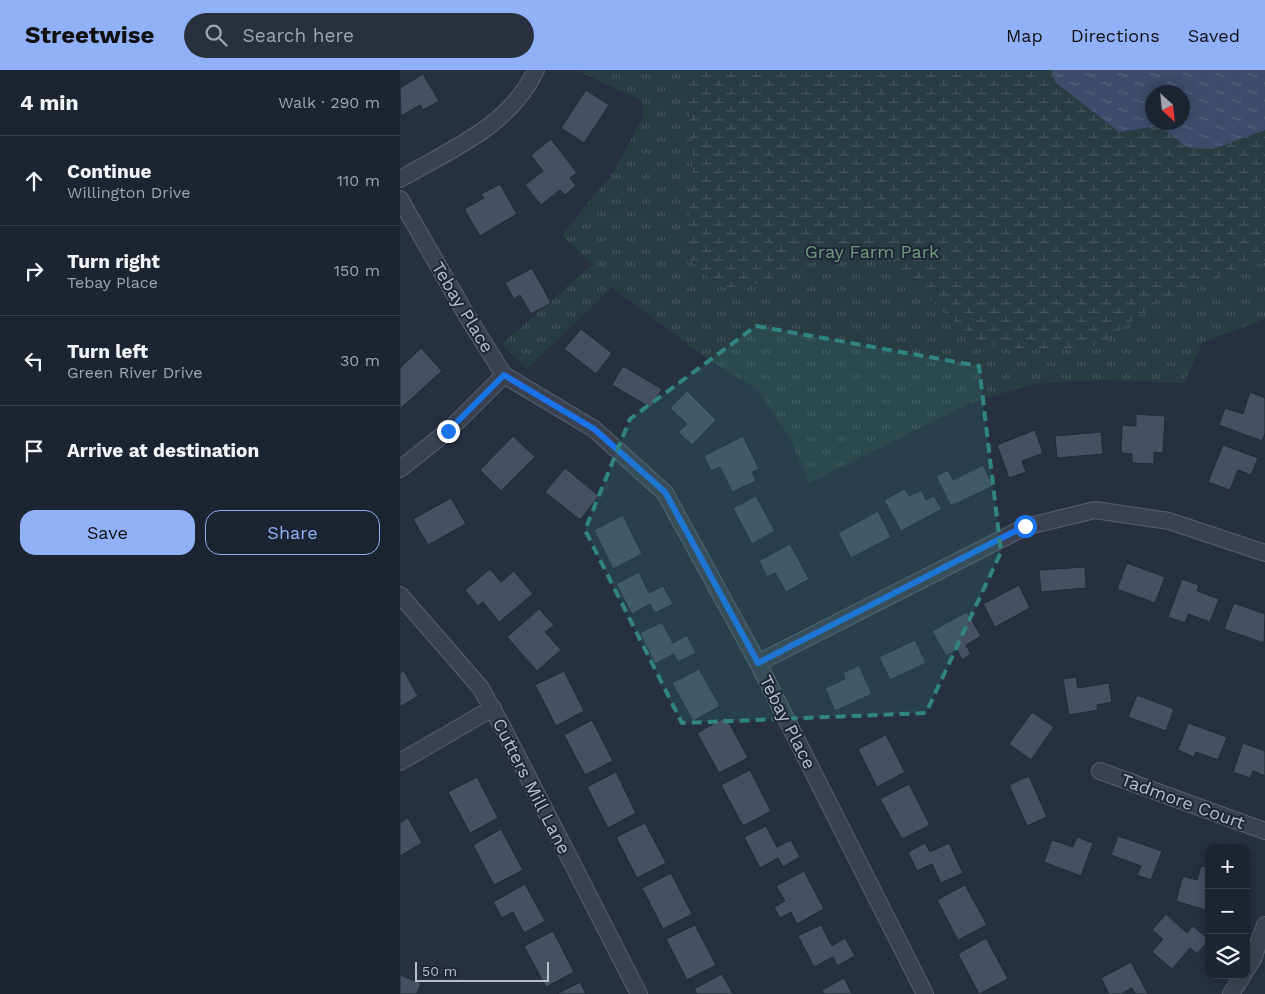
<!DOCTYPE html>
<html lang="en">
<head>
<meta charset="utf-8">
<style>
	body { margin:0; font-family:"Work Sans",sans-serif; background:#29303d; color:#f1f3f6 }
	.controls { position:absolute; right:15px; bottom:15px; display:grid; overflow:hidden; border-radius:10px; box-shadow:0 2px 12px #0003 }
	.controls button { width:45px; height:45px; display:grid; place-items:center; padding:0; border:0; border-bottom:1px solid #3a414d; background:#1c2431; color:#f1f3f6; font:25px sans-serif }
	.compass { position:absolute; left:745px; top:15px; width:45px; height:45px; border-radius:50%; background:#1c2431; box-shadow:0 2px 12px #0003; rotate:153deg }
	.scale { position:absolute; left:15px; bottom:12px; width:134px; box-sizing:border-box; padding-left:5px; border:2px solid #b7becb; border-top:0; font-size:14px; line-height:18px; white-space:nowrap; color:#b7becb; -webkit-text-stroke:4px #1f2736; paint-order:stroke }
	.stop { position:absolute; width:15px; height:15px; margin:-11px; border:4px solid #1a73e8; border-radius:50%; background:#fff }
	.stop.end { background:#1a73e8; border-color:#fff; box-shadow:0 1px 5px #0008 }
	.list { margin:0; padding:0; list-style:none }
	h2 { display:flex; justify-content:space-between; align-items:center; height:65px; margin:0; padding:0 20px; font-size:21px }
	h2 small { font-size:16px; font-weight:400; color:#a0a4ab }
	.list li { display:grid; grid-template-columns:32px 1fr auto; gap:15px; align-items:center; box-sizing:border-box; height:90px; padding:0 20px; border-top:1px solid #3a414d }
	.list b { display:block; font-size:19px; white-space:nowrap }
	.list p { margin:0; font-size:16px; white-space:nowrap; color:#a0a4ab }
	.list em { font-size:16px; font-style:normal; color:#a0a4ab }
	.actions { display:flex; gap:10px; padding:15px 20px }
	.actions a { flex:1; padding:11px 0; border:1px solid #90b1f8; border-radius:15px; text-align:center; font-size:18px; color:#90b1f8 }
	.actions .main { background:#90b1f8; color:#111 }
	.icon { flex:none; width:28px; height:28px; fill:none; stroke:currentColor; stroke-width:2; stroke-linecap:round; stroke-linejoin:round }
	.map { position:relative; flex:none; width:865px; height:924px; overflow:hidden }
	header { display:flex; align-items:center; gap:30px; box-sizing:border-box; height:70px; padding:0 25px; background:#90b1f8; color:#111 }
	header strong { font-size:24px }
	nav { display:flex; gap:28px; margin-inline-start:auto; font-size:18px }
	.search { width:350px; height:45px; background:#29303d; display:flex; align-items:center; gap:12px; box-sizing:border-box; padding:0 18px; border-radius:28px; color:#a0a4ab; font-size:19px }
	main { display:flex }
	aside { flex:1; background:#1c2431 }
	.map>svg:first-child { display:block }
</style>
</head>
<body>
<header>
<strong>Streetwise</strong>
<div class="search"><svg class="icon" aria-label="search" viewBox="0 0 24 24"><circle cx="10" cy="10" r="6"/><path d="M15 15l6 6"/></svg>Search here</div>
<nav><a>Map</a><a>Directions</a><a>Saved</a></nav>
</header>
<main>
<aside>
<h2>4 min<small>Walk · 290 m</small></h2>
<ul class="list">
<li><svg class="icon" aria-label="ahead" viewBox="0 0 24 24"><path d="M12 20V5M6 11l6-6 6 6"/></svg><div><b>Continue</b><p>Willington Drive</p></div><em>110 m</em></li>
<li><svg class="icon" aria-label="right" viewBox="0 0 24 24"><path d="M7 20v-9h11M14 6l5 5-5 5"/></svg><div><b>Turn right</b><p>Tebay Place</p></div><em>150 m</em></li>
<li><svg class="icon" aria-label="left" viewBox="0 0 24 24"><path d="M17 20v-9H6M10 6l-5 5 5 5"/></svg><div><b>Turn left</b><p>Green River Drive</p></div><em>30 m</em></li>
<li><svg class="icon" aria-label="arrive" viewBox="0 0 24 24"><path d="M6 21V4h12l-3 4 3 4H6"/></svg><div><b>Arrive at destination</b></div></li>
</ul>
<div class="actions"><a class="main">Save</a><a>Share</a></div>
</aside>
<div class="map">
<svg width="865" height="924" viewBox="0 0 865 924">
	<defs>
		<pattern id="grass-tufts" width="24" height="20" patternUnits="userSpaceOnUse" patternTransform="scale(1.25)"><rect width="24" height="20" fill="#283d42"/><path d="M3 7l-1-3M5 7V3M7 7l1-3M15 17l-1-3M17 17v-4M19 17l1-3" fill="none" stroke="#45575c"/></pattern>
		<pattern id="wetland-marsh" width="20" height="14" patternUnits="userSpaceOnUse" patternTransform="scale(1.25)"><rect width="20" height="14" fill="#283d42"/><path d="M1 5h8M5 5V1M11 12h8M15 12V8" fill="none" stroke="#45575c"/></pattern>
		<pattern id="water-ripples" width="26" height="14" patternUnits="userSpaceOnUse" patternTransform="scale(1.25)"><rect width="26" height="14" fill="#3c4c6a"/><path d="M2 4q2-2 4 0t4 0M15 11q2-2 4 0t4 0" fill="none" stroke="#56647e"/></pattern>
	</defs>
	<rect width="100%" height="100%" fill="#263041"/>
	<!-- grass -->
	<path fill="url(#grass-tufts)" fill-rule="evenodd" d="M176,0h689v249l-63,24 -18,40 -82,-3 -69,4 -63,19 -161,80 -19,-46 -33,-48 -50,-30 -95,-72 -85,82 -25,-25 90,-79 -30,-30 51,-62 30,-56 -1,-16zM752,22h30v30h-30z"/>
	<!-- wetland -->
	<path fill="url(#wetland-marsh)" d="M285,0h366l4,12 64,50 40,-6 30,22 76,-18v133l-16,2 -87,34 -63,46 -49,5 -67,-4 -112,-98 -42,8 -83,32 -29,-2 -31,-30 7,-103z"/>
	<!-- water -->
	<path fill="url(#water-ripples)" fill-rule="evenodd" d="M651,0h214v60l-52,19 -24,-1 -30,-22 -40,6 -64,-50zM752,22h30v30h-30z"/>
	<!-- building -->
	<path fill="#455063" stroke="#212938" d="M23,4l16,27 -16,9 -3,-5 -19,11 -1,-28z
		M186,20l23,15 -25,38 -23,-15z
		M151,69l26,34 -7,5 6,8 -11,9 -5,-5 -19,15 -16,-20 18,-14 -12,-16z
		M100,114l17,30 -37,22 -16,-27 20,-11 -3,-4z
		M132,198l19,35 -20,11 -11,-19 -6,4 -9,-16z
		M181,259l31,24 -16,21 -32,-25z
		M21,278l21,23 -42,38v-41z
		M223,296l39,23 -11,19 -39,-23z
		M287,321l29,29 -24,25 -14,-13 9,-8 -17,-16z
		M850,322l15,6v35l-3,8 -43,-16 6,-17 18,6z
		M736,344l29,2 -2,37 -9,-1v12l-22,-1v-9l-11,-1 1,-28 14,1z
		M635,360l8,23 -21,8 4,11 -17,6 -12,-33z
		M701,362l2,22 -46,4 -2,-22z
		M113,366l22,21 -34,34 -21,-21z
		M343,366l16,33 -7,3 4,9 -24,11 -12,-25 -9,4 -7,-15z
		M823,375l35,13 -7,17 -13,-5 -8,20 -22,-8z
		M583,395l10,21 -42,20 -15,-30 12,-6 5,10z
		M165,398l34,28 -19,24 -35,-28z
		M505,419l4,7 12,-6 5,10 8,-4 8,13 -41,22 -17,-31z
		M356,426l19,35 -23,13 -19,-36z
		M51,428l15,26 -38,21 -15,-26z
		M478,441l13,26 -40,21 -13,-25z
		M223,445l19,39 -29,15 -19,-39z
		M390,474l19,35 -23,13 -11,-19 -8,4 -8,-16z
		M727,493l38,14 -10,26 -38,-14z
		M685,497l1,21 -45,4 -2,-22z
		M90,499l11,13 13,-11 19,23 -34,28 -16,-20 -5,4 -13,-16z
		M239,502l10,21 14,-7 10,18 -18,9 -5,-9 -18,10 -16,-30z
		M782,509l17,6 -2,6 22,8 -9,23 -22,-8 -3,9 -17,-6z
		M619,515l11,23 -35,19 -12,-23z
		M834,533l31,11 -1,29 -40,-14z
		M139,539l15,16 -9,7 16,18 -24,21 -30,-34z
		M567,542l14,24 -15,9 5,9 -9,6 -5,-10 -11,6 -14,-25z
		M262,552l11,21 14,-8 9,18 -18,9 -4,-8 -19,10 -15,-31z
		M515,570l11,23 -36,17 -11,-23z
		M459,595l13,29 -37,17 -10,-23 20,-9 -2,-6z
		M299,599l21,37 -27,15 -21,-38z
		M4,601l14,25 -18,11v-34z
		M164,601l20,40 -28,15 -21,-41z
		M676,607l2,11 31,-5 3,19 -15,3 1,5 -29,5 -6,-36z
		M737,625l37,14 -8,22 -38,-14z
		M632,642l22,15 -23,33 -22,-16z
		M326,647l22,41 -29,15 -22,-40z
		M192,650l21,41 -28,14 -21,-40z
		M788,653l39,14 -9,23 -22,-8 -2,5 -16,-7z
		M486,665l19,37 -28,15 -19,-38z
		M843,673l22,8v25l-12,-5 -3,7 -17,-6z
		M350,700l21,41 -28,15 -22,-41z
		M216,702l20,41 -28,15 -21,-41z
		M629,706l18,41 -20,9 -18,-41z
		M77,707l21,41 -28,15 -22,-41z
		M509,714l21,41 -28,14 -22,-40z
		M8,748l14,25 -22,13v-33z
		M245,753l21,40 -29,15 -21,-41z
		M366,756l11,21 14,-7 9,17 -17,10 -5,-9 -18,10 -16,-31z
		M101,759l22,41 -29,15 -21,-40z
		M718,766l44,15 -11,29 -14,-5 4,-9 -30,-11z
		M677,767l16,6 -12,33 -37,-14 8,-22 21,7z
		M525,773l5,9 19,-9 14,30 -22,10 -9,-19 -15,7 -9,-19z
		M801,796l8,2v43l-33,-10 7,-25 14,4z
		M404,801l20,38 -27,15 -6,-12 -11,6 -6,-11 11,-6 -9,-15z
		M271,803l21,41 -29,15 -21,-41z
		M125,814l20,37 -21,12 -11,-21 -11,6 -9,-16z
		M565,815l22,40 -29,15 -21,-40z
		M766,844l21,19 6,-7 16,14 -12,14 -7,-6 -18,21 -20,-17 11,-13 -11,-9z
		M295,855l21,40 -29,15 -21,-41z
		M421,855l11,21 13,-8 10,18 -18,10 -4,-9 -19,10 -16,-31z
		M153,861l21,41 -28,15 -22,-41z
		M586,868l22,41 -29,15 -21,-40z
		M731,892l17,32h-13l-3,-6 -11,6h-12l-8,-16z
		M322,904l11,20h-36l-3,-5z
		M0,905l21,8 -4,11h-17z
		M444,908l8,16h-28l-2,-4z
		M180,912l6,12h-29z"/>
	<g fill="none" stroke-linecap="round" stroke-linejoin="round">
		<defs>
			<path id="minor" d="M0,109c50,-29 110,-53 136,-109
				M0,129l67,117 37,59 90,54 71,64 93,170 167,331
				M0,399l48,-38 56,-56
				M0,525l80,92 23,41 136,266
				M358,593l267,-136 70,-17 74,11 96,32
				M0,692l93,-54
				M700,701l165,60
				M846,900l7,-11 12,-34
				M831,924l12,-19"/>
		</defs>
		<!-- minor casing -->
		<use href="#minor" stroke="#58606e" stroke-width="18"/>
		<!-- minor -->
		<use href="#minor" stroke="#3a4251" stroke-width="16"/>
	</g>
	<g fill="none" stroke-linecap="round" stroke-linejoin="round">
		<!-- route -->
		<path stroke="#1a73e8" stroke-width="6" d="M48,361l56,-56 90,54 71,63 93,171 267,-137"/>
	</g>
	<!-- marked area -->
	<path fill="#318481" fill-opacity="0.2" stroke="#318481" stroke-width="4" stroke-dasharray="10 6" stroke-linejoin="round" d="M356,256l223,40 22,186 -75,161 -244,10 -97,-193 45,-111z"/>
	<g text-anchor="middle" dominant-baseline="central" stroke-width="4" stroke-linejoin="round" paint-order="stroke">
		<!-- park labels -->
		<g font-size="18" fill="#6e9c7c" stroke="#1f2736">
			<text x="472" y="181">Gray Farm Park</text>
		</g>
		<!-- street labels -->
		<g font-size="18" fill="#b7becb" stroke="#1f2736">
			<text transform="translate(63 237) rotate(59)">Tebay Place</text>
			<text transform="translate(388 652) rotate(63)">Tebay Place</text>
			<text transform="translate(132 716) rotate(63)">Cutters Mill Lane</text>
			<text transform="translate(783 731) rotate(20)">Tadmore Court</text>
		</g>
	</g>
</svg>
<div class="controls">
<button>+</button>
<button>−</button>
<button><svg class="icon" aria-label="layers" viewBox="0 0 24 24"><path d="M12 4l9 5-9 5-9-5zM3 14l9 5 9-5"/></svg></button>
</div>
<svg class="compass" viewBox="-18 -18 36 36"><path d="M0-13l5 13h-10z" fill="#e53935"/><path d="M0 13l5-13h-10z" fill="#a0a4ab"/></svg>
<div class="scale">50 m</div>
<div class="stop" style="left:625px;top:456px"></div>
<div class="stop end" style="left:48px;top:361px"></div>
</div>
</main>
</body>
</html>
